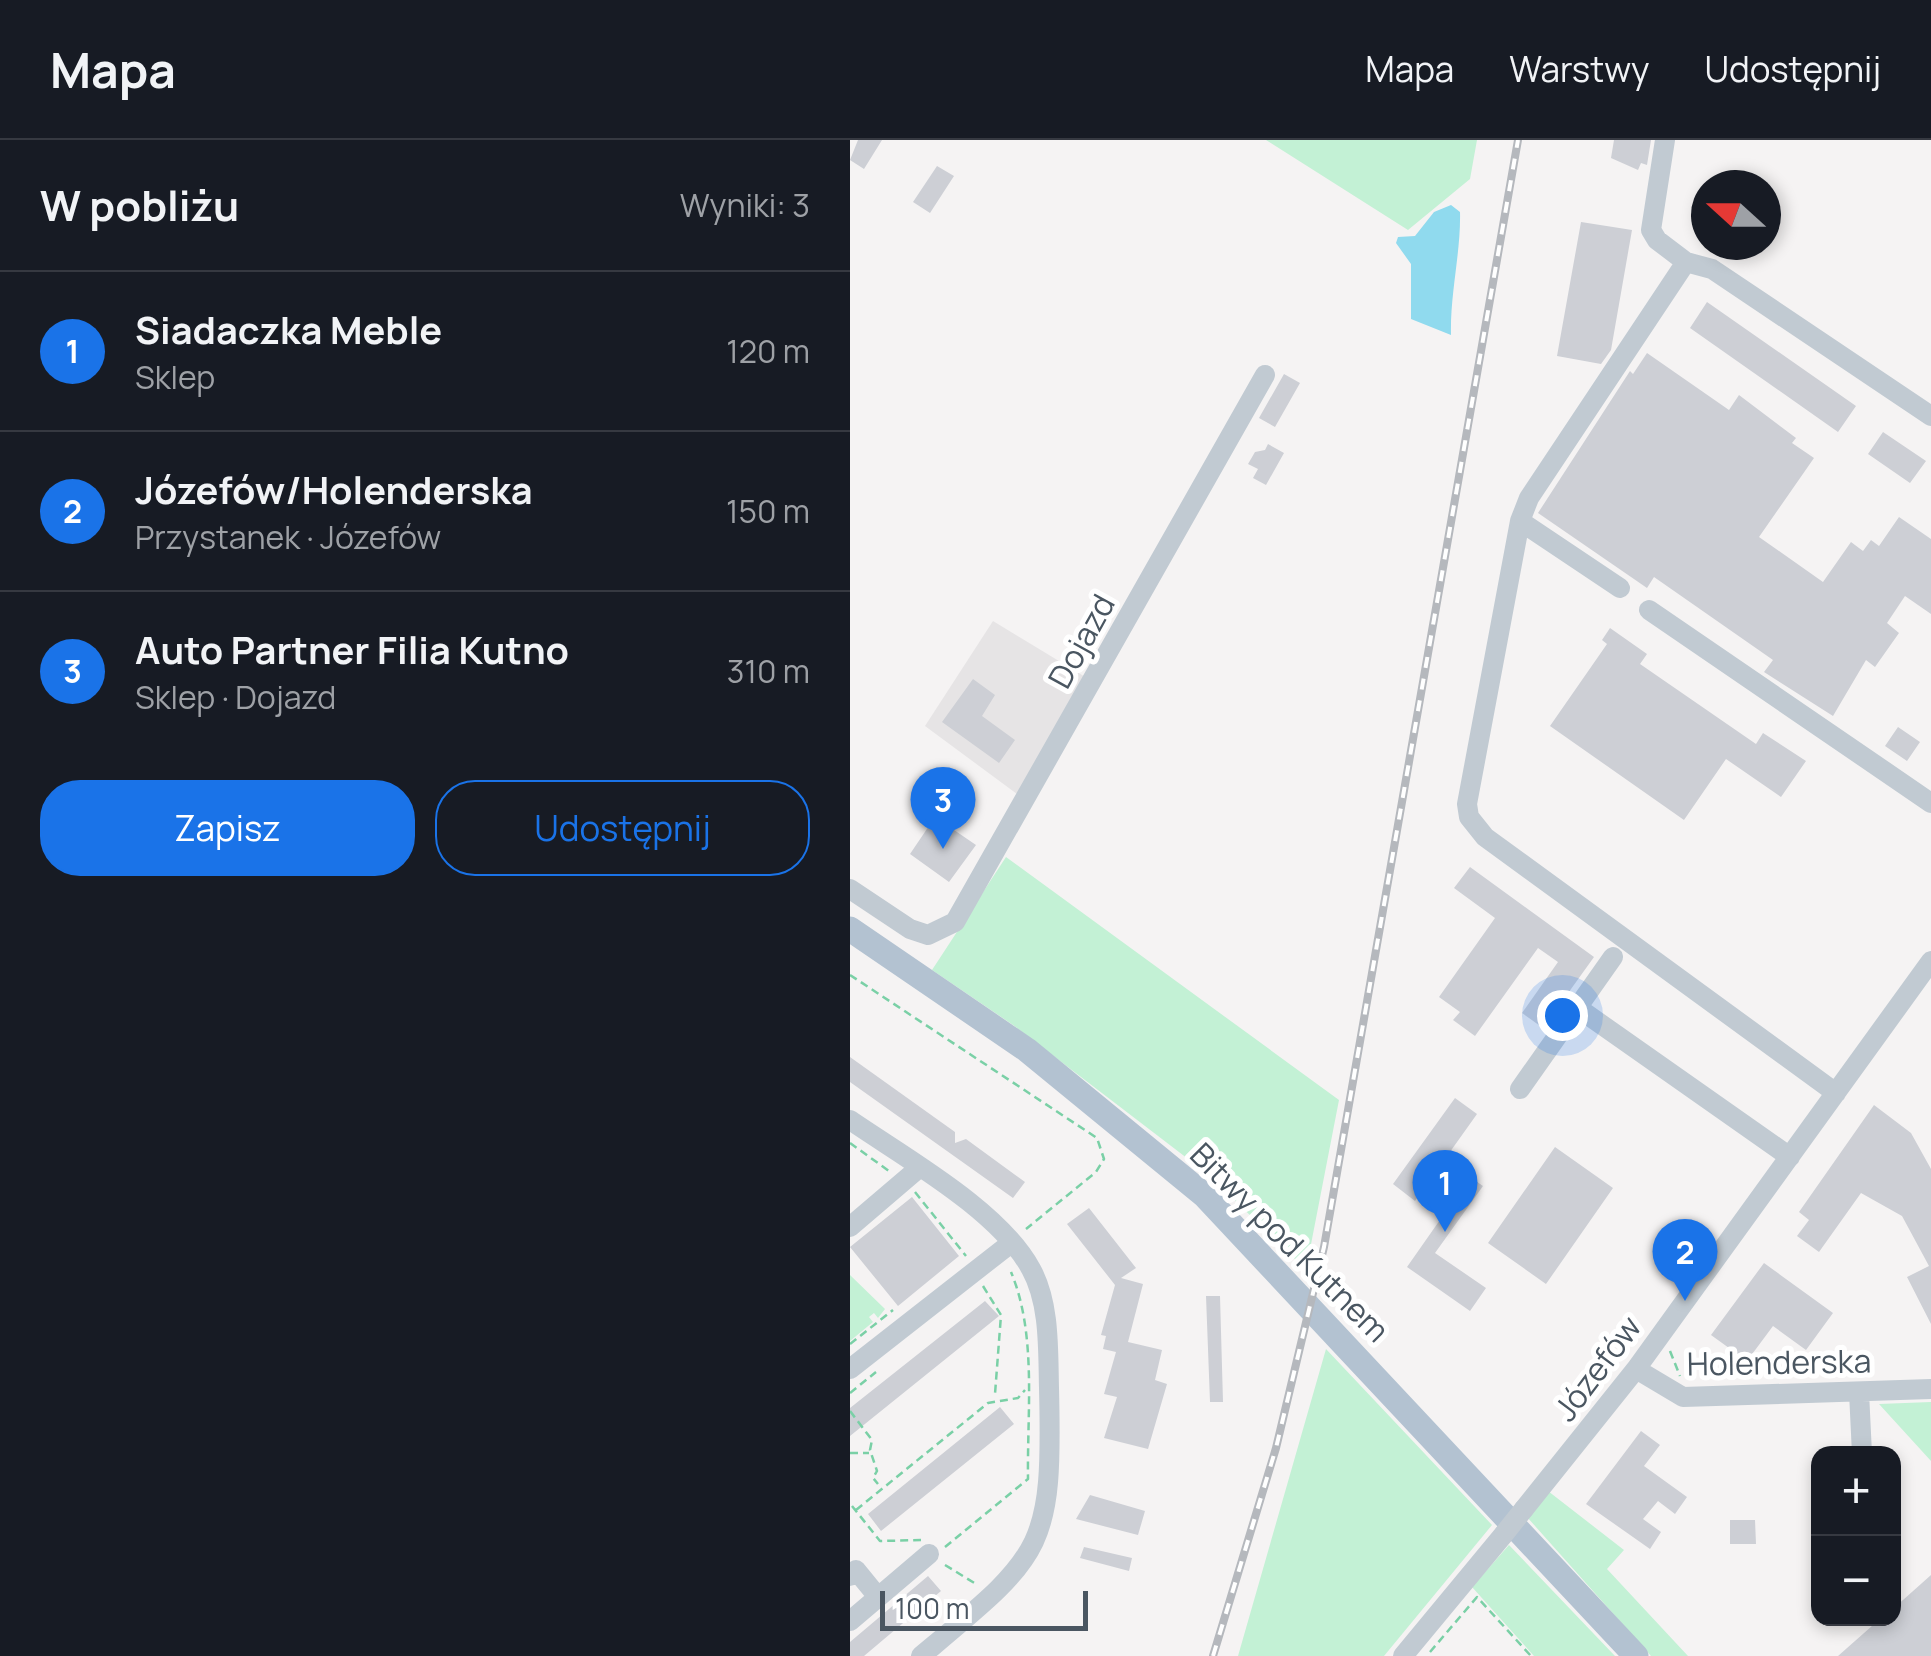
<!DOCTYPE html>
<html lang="pl">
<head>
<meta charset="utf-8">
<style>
	body { margin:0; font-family:Manrope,sans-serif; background:#242831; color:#f1f3f6 }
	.controls { position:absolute; right:30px; bottom:30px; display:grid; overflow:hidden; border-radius:20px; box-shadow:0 5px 15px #0003 }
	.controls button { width:90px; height:90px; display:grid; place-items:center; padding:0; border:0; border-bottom:2px solid #363941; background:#171b24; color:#f1f3f6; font:50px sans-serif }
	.compass { position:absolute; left:841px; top:30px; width:90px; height:90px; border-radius:50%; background:#171b24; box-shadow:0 5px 15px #0003; rotate:291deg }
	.scale { position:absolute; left:30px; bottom:25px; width:208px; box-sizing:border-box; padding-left:10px; border:5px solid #4a5661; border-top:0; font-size:28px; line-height:35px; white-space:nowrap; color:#4a5661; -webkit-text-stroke:8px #fff; paint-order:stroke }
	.you { position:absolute; left:712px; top:875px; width:35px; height:35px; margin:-25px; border:8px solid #fff; border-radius:50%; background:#1a73e8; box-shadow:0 0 0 15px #1a73e833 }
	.badge { display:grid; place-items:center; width:65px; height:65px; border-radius:50%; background:#1a73e8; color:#fff; font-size:32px; font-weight:700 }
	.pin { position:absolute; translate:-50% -82px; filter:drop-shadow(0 2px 5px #0008) }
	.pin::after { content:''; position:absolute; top:52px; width:35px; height:30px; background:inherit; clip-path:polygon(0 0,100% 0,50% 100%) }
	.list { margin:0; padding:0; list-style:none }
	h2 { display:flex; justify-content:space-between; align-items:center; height:130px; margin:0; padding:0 40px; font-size:42px }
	h2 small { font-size:32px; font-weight:400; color:#9ea1a6 }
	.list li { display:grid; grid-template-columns:65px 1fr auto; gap:30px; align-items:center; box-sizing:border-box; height:160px; padding:0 40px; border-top:2px solid #363941 }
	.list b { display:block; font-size:38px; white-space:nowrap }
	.list p { margin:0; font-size:32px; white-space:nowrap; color:#9ea1a6 }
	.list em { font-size:32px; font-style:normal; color:#9ea1a6 }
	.actions { display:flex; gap:20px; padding:30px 40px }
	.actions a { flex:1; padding:22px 0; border:2px solid #1a73e8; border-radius:40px; text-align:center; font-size:35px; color:#1a73e8 }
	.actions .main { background:#1a73e8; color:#fff }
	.map { position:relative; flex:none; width:1081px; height:1516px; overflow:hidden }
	header { display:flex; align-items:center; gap:60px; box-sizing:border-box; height:140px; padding:0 50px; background:#171b24; border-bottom:2px solid #363941 }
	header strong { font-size:48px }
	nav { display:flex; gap:55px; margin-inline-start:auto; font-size:35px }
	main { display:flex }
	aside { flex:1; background:#171b24 }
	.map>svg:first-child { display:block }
</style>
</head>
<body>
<header>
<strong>Mapa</strong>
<nav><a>Mapa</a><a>Warstwy</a><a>Udostępnij</a></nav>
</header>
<main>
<aside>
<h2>W pobliżu<small>Wyniki: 3</small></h2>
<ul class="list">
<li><span class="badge">1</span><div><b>Siadaczka Meble</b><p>Sklep</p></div><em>120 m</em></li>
<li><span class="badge">2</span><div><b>Józefów/Holenderska</b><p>Przystanek · Józefów</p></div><em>150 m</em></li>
<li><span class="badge">3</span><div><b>Auto Partner Filia Kutno</b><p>Sklep · Dojazd</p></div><em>310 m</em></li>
</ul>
<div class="actions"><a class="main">Zapisz</a><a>Udostępnij</a></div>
</aside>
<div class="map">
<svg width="1081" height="1516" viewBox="0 0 1081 1516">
	<rect width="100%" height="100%" fill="#f5f3f3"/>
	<!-- education -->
	<path fill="#e6e4e5" d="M143,481l94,57 -70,116 -92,-68z"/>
	<!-- green -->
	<path fill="#c3f1d5" d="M416,0h211l-7,39 -62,51z
		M156,717l333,243 -33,170 -97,-95 -196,-150 -81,-55z
		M0,1135l35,34 -7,9 -4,-5 -5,4 4,5 -23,19z
		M476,1209l166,176 -108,131h-146z
		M1081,1262v59l-52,-57z
		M698,1351l76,59 -17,19 81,87h-37l-124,-139z
		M659,1405l106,111h-81l-62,-69z"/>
	<!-- water -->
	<path fill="#90daee" d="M601,65l9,7c1,40 -10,81 -9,123l-40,-16v-55l-15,-21 2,-6 17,-1 19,-24z"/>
	<!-- building -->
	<path fill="#cdcfd5" d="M8,0h24l-18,29 -14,-9z
		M764,0h37l-4,25 -6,-2 -3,7 -27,-12z
		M87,26l17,10 -24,37 -17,-11z
		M731,82l51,8 -21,120 -10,14 -44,-8z
		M857,162l149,104 -18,26 -148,-104z
		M797,213l82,57 10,-15 57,43 -4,5 22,15 -55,79 64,45 28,-40 12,9 8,-11 8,6 20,-29 32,22v75l-26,-18 -18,27 12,10 -24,34 -9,-7 -33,56 -69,-44 9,-12 -119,-83 -7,11 -109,-75 92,-142 3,3z
		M434,234l16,9 -25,44 -16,-9z
		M1033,292l43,29 -16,22 -42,-29z
		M418,304l16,9 -18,32 -13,-7 5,-9 -10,-5 7,-12 10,-2z
		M760,488l37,26 -7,10 116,80 7,-11 43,28 -25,36 -55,-38 -42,61 -134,-94 57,-82 -5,-4z
		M123,539l22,16 -13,21 33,24 -16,23 -57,-41z
		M1048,587l22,15 -13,19 -22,-15z
		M85,677l41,28 -27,37 -39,-28z
		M620,727l124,90 -51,71 -21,-15 36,-51 -20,-14 -63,88 -22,-16 7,-8 -21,-15 56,-79 -41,-30z
		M0,917l105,75v11l11,-4 59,43 -12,16 -163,-116z
		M605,958l22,16 -62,87 -22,-17z
		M1024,965l37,28 20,36v155l-24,-47 22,-11 -27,-50 -41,-23 -42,59 -22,-16 12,-16 -10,-8z
		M705,1007l58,41 -67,96 -58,-41z
		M620,1037l13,9 -48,67 51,35 -16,23 -63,-44z
		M62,1057l47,59 -61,50 -48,-59z
		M239,1068l47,60 -15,10 22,6 -15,58 34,8 -7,30 12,4 -19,65 -44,-11 13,-41 -13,-3 12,-42 -13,-3 3,-13 -5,-1 14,-50 -48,-61z
		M914,1123l69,50 -27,37 -33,-24 -26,35 -36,-26z
		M356,1156h14l3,106h-13z
		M135,1161l14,15 -149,120v-28z
		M150,1267l14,17 -133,107 -13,-17z
		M791,1291l19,14 -16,21 43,31 -12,17 -17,-13 -15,18 18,13 -11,17 -64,-45z
		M240,1355l55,16 -7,24 -62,-16z
		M880,1380h25l1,24h-26z
		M234,1407l48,11 -3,13 -49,-13z
		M1081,1435v81h-93l43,-38h13v-10z
		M78,1436l13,15 -77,65h-14v-14z"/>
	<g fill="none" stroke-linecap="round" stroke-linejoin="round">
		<!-- path -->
		<path stroke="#7ad0a6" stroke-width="2.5" stroke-dasharray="8 5" stroke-linecap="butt" d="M0,835l247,163 7,21 -8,13 -70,57
			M0,1003l39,28
			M65,1052l51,64
			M133,1146l18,29 -6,79
			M0,1204l43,-34
			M820,1211l10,25
			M0,1253l26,-21
			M0,1271l22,29 -2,10 7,21 -4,7 5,6
			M0,1313h19
			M2,1366l28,35 41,-1
			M6,1370l132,-107 30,-5 7,-8
			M95,1407l83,-68c-1,-67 9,-145 -17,-207
			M95,1425l31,19
			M580,1512l47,-55 54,59"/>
		<!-- minor -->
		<path stroke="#c1cad2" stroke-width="20" d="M815,0l-14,90 6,10 29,22 -157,236 -9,23 -53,283 2,13 16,20 351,256
			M836,122l26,7 219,147
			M670,381l100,67
			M799,470l282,193
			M0,749l60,40 18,6 27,-13 310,-547
			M728,868l212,149
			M670,949l93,-132
			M0,980c55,38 149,90 181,149 19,34 17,81 18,119 4,163 -6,166 -128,268
			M0,1087l69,-59
			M0,1229l161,-126
			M786,1229l47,28 248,-8
			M1009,1252l3,62
			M674,1369l112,-140 295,-408
			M0,1436l6,-6 22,27
			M0,1481l79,-67
			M553,1516l101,-122"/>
		<!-- major -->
		<path stroke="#b3c2d1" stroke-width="25" d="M0,789l177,121 177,145 432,461"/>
		<defs>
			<path id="rail" d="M363,1516l63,-208 48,-201 194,-1107"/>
		</defs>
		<!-- rail casing -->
		<use href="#rail" stroke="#b5b8bd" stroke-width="8"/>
		<!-- rail -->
		<use href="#rail" stroke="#fff" stroke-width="4" stroke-dasharray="11" stroke-linecap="butt"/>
		<!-- minor-bridge -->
		<path stroke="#c1cad2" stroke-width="20" d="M654,1394l20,-25"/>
	</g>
	<g text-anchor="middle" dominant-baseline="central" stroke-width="10" stroke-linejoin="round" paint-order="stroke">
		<!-- street labels -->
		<g font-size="32" fill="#4a5661" stroke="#fff">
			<text transform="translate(231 501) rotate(-61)">Dojazd</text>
			<text transform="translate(440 1102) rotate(45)">Bitwy pod Kutnem</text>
			<text transform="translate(929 1222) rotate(-1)">Holenderska</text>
			<text transform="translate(747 1228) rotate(-53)">Józefów</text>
		</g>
	</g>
</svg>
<div class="controls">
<button>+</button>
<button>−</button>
</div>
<svg class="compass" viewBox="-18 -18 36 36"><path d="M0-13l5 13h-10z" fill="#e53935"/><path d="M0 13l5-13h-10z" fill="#9ea1a6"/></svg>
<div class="scale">100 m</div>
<div class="you"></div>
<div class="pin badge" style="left:595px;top:1092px">1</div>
<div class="pin badge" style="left:835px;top:1161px">2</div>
<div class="pin badge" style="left:93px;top:709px">3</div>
</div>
</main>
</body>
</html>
